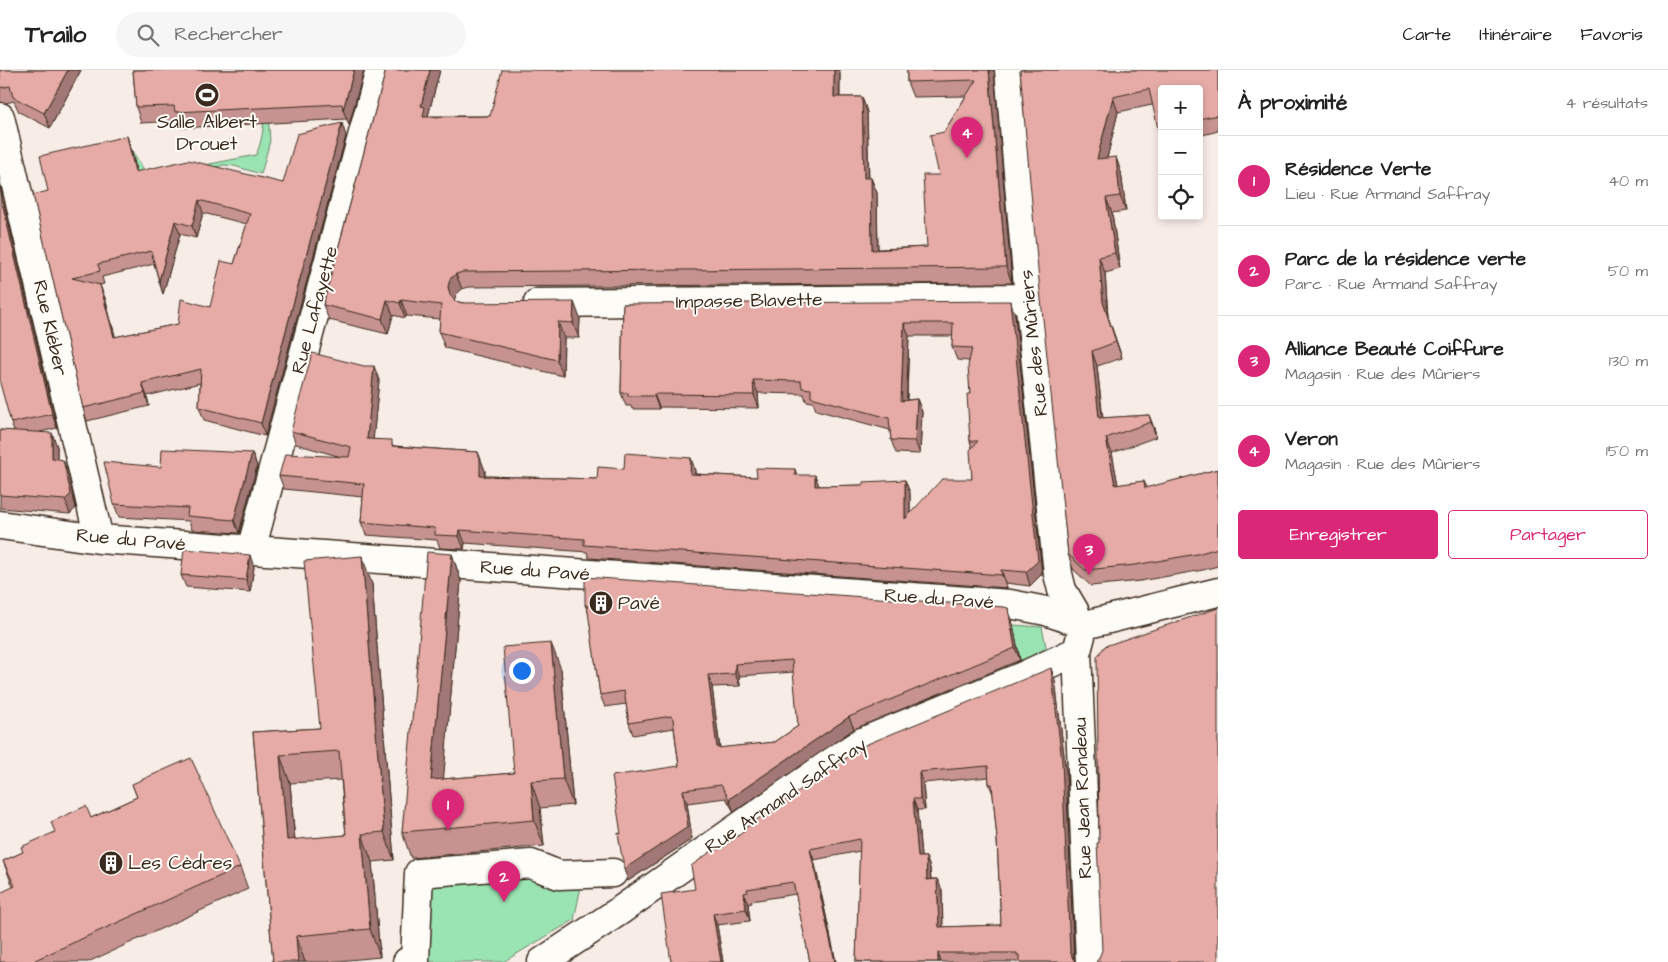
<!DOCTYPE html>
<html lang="fr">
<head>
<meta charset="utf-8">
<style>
	body { margin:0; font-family:"Architects Daughter",sans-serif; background:#f6f6f6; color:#222 }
	.controls { position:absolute; right:15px; top:15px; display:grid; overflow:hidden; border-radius:5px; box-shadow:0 2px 8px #0003 }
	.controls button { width:45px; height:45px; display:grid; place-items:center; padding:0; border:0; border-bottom:1px solid #e0e0e0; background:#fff; color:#222; font:25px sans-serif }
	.you { position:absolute; left:521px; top:600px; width:18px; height:18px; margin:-12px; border:4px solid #fff; border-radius:50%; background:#1a73e8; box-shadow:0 0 0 8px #1a73e833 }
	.badge { display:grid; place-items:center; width:32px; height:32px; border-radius:50%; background:#db2777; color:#fff; font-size:16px; font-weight:700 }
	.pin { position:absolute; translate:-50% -41px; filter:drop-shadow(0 1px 2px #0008) }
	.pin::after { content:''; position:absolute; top:26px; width:18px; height:15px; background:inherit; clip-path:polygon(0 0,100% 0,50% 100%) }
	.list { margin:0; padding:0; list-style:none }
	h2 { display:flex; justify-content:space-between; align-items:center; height:65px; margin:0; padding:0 20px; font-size:21px }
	h2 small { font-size:16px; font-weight:400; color:#767676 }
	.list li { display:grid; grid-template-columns:32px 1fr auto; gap:15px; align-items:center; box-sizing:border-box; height:90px; padding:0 20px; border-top:1px solid #e0e0e0 }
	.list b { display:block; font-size:19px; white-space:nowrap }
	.list p { margin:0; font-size:16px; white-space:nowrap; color:#767676 }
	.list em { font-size:16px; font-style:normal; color:#767676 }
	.actions { display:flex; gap:10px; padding:15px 20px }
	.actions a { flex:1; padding:11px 0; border:1px solid #db2777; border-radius:5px; text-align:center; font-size:18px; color:#db2777 }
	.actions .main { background:#db2777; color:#fff }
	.icon { flex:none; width:28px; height:28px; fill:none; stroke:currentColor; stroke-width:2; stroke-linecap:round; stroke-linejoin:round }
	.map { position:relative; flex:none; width:1218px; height:892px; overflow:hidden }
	header { display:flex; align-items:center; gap:30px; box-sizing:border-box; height:70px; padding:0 25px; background:#fff; border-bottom:1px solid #e0e0e0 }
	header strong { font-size:24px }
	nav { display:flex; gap:28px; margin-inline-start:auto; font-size:18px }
	.search { width:350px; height:45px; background:#f6f6f6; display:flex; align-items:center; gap:12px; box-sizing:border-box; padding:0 18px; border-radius:28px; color:#767676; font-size:19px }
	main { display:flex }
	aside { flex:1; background:#fff }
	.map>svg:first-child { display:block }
</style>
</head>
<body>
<header>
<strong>Trailo</strong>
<div class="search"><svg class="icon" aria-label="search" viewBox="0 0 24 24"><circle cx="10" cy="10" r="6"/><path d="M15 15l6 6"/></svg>Rechercher</div>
<nav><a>Carte</a><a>Itinéraire</a><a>Favoris</a></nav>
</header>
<main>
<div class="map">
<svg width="1218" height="892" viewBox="0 0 1218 892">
	<rect width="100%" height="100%" fill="#f8ece7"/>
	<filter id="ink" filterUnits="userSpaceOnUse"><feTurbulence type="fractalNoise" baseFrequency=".02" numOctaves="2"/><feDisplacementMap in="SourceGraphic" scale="10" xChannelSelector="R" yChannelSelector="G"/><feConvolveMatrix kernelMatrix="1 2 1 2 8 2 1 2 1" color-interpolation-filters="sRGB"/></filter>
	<g filter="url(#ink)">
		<!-- green -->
		<path fill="#9ae3b2" stroke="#6a8668" d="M261,0l7,42 2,29 -9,33 -27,-8 -10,-1 -75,18h-10l-8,-34 13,22 9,4 103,-20c12,-27 7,-56 5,-85z
			M1013,555l29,2 6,29 -27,9z
			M529,803l53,9 -8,38 -71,42h-77l6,-78z"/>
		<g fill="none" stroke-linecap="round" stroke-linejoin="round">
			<defs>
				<path id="minor" d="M1009,0l20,228 29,276 4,16 13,22
					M0,47l99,422
					M538,233l491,-5
					M0,455l99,14 911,65 36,7 23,8
					M251,480l129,-480
					M1093,553l125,-31
					M1081,566l-4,15 13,311
					M407,892l8,-1 4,-88 112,-9 28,11 54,-2
					M542,892l76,-50 209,-147 35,-23 161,-66 54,-25"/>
			</defs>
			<!-- minor casing -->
			<use href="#minor" stroke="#3b2a1e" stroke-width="31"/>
			<!-- minor -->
			<use href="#minor" stroke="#fdfcf7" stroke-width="28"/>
		</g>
		<!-- wall -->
		<path fill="#c69390" stroke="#3b2a1e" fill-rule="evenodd" d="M0,0h81l-31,58 -31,-16 -5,-11 -8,2 -6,-1z
			M133,0h231l-15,55 -2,-6 -167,9 -2,-7 -37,2 -5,-16z
			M386,0h54l-12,46h62l54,-46h295l1,3v24h22l5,15 2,66h2l6,15 1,56 49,-2 12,-72 5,-43 22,-36 -53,1 -6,-15v-12h87l18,213 -543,4 -7,2 -6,6 -2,5 1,1 8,2 117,15 -1,20h-15l-1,38 -118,-28 -6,-16 1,-13 -33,-3 -2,2 -12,-3 -5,19 -59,-14 -6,-15z
			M1020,0h198v61l-19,5v-47l-47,16 -34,7 -11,46 14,14 5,39 -14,2 8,56 -15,4 3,44 14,41 -25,8 6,52 46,-3 6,16 1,6 -44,16 6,32 26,-4 3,7 71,-19v97l-15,4 -63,11 -49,5 -18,-17 -5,-15z
			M127,66l4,13 6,23 146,11 63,-47 -81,300 -61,-16 -5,-13 1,-24 -53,13 2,10 -62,15 -4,-13 -35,-217zM203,143l44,11 -13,40 -24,43 -32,17 -63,13 -10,-39 -6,-13 5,-1 -2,-7 52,-13 5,17 4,13 17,-60 16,4z
			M0,116l57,242 -17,4 17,14v13l11,14 8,35 -6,6 -70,-6v-78l14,1 -3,-8z
			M623,234l392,10 27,260 -12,12 -24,-3 1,5 -418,-30 -2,-6 -95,-7 -27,-2 -1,6 -24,-1 -3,-8 -71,-5 -5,-13 2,-25 -79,-8 -5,-13 62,-19 -45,-13 -5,-13 88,-51 -6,59 22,7 83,6 7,19v5l112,3 27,-10 67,-11 4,13v3l62,3 38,-8 2,6 22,11 44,-1 42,-5 5,13v20l62,-34v-31l-2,-7v-47l-1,-33 -12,-1 -5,-13 1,-11h-44l-2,64 10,-1 5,13 -2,42 -24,-1 -5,-13 -1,-10 -74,-20 -3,-8 -7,-1 -2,-7 -46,-1 1,15 -100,-1v2h-27l-1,-3h-5l-5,-13z
			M252,383l5,13 -18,67 -47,-3 -3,-9 -70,-4 -5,-13 47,-37z
			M452,484l9,27 -18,198 71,-6 47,-104 12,136 -33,3 4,38 -133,12 -9,-26z
			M254,497l-4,25 -64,-5 -5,-12z
			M372,514l22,276 -22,2 8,95 -52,5h-55l-20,-230 67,-4zM341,710l5,55 -51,5 -5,-57z
			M585,535l427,15 8,40 -166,69 -120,83 -8,-14 -39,5 5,36 -64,42 -4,-12v-9l-3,-26 58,-68 -5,-38 -41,7 -4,-12 -3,-19 -21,3 -5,-12 -11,-81zM794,602l4,54 -23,16 -55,6 -8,-61 28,-1 -1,-10z
			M1055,610l11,92 8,188 2,2h-220l4,-111 -46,9 22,102h-26l-14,-68 -45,7 1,2 -4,1 2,17 -33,4 6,37h-52l24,-73 51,-59 -1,-2zM989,707v7l4,10 4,45 4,86 -58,2 -1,-37 -5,-11h-6l-1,-11 -4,-11h-5l-4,-47h8l-2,-27z
			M132,714l108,83 8,22 -160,73h-88l13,-75 -10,-26 20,-9 68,-34 46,-21z"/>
		<!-- shaded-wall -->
		<path fill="#a17875" stroke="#3b2a1e" d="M68,0h13l-31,58 -6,-15z
			M354,0h10l-15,55 -6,-15z
			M430,0h10l-12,46 3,7 -8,-6 -2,-11z
			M834,0h5l1,3 -1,40 -5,-16z
			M989,0h5l18,213 -6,-16z
			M862,27l5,15 2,81 -5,-15z
			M1113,27l5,15 -15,63 -6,-16z
			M342,53l4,13 -81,300 -4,-13z
			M127,66l4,13 9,36 -5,-13z
			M1116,87l5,15 5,39 -6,-15z
			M871,108l6,15 1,72 -6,-15z
			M0,116l57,242 -5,-14 -52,-220z
			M1106,128l6,15 8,56 -5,-16z
			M199,130l4,13 -7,25 -4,-12z
			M175,151l5,13 -17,60 -4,-13z
			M1099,187l6,16 3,44 14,41 -19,-56z
			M456,204l6,15 -6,6 -3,8 -3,-8 -2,-8 2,-8z
			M100,215l5,13 14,52 -5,-13z
			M387,230l6,15 -5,19 -6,-15z
			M401,230l6,16 -2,2 -5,-15z
			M1010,231l5,13 27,260 -12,12 -4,-14z
			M574,232l6,16 -1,20 -6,-15z
			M558,252l6,16 -1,38 -6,-16z
			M904,253l5,13 -3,78 -5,-13z
			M1092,281l5,15 7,68 -5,-16z
			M374,296l5,14 -7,72 -5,-13z
			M753,310l5,13 1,15 -5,-13z
			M142,313l5,13 2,10 -4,-13z
			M654,324l5,13v2l-5,-13z
			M917,329l5,13 -2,42 -5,-13z
			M1149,345l6,16 1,6 -5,-15z
			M52,363l5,13v26l-5,-14z
			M1106,368l6,15 9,48 -6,-16z
			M478,382l7,19 -1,18 -4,-13z
			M252,383l5,13 -18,67 -5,-13z
			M691,388l4,13v16l-5,-13z
			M63,390l5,13 8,35 -6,6 -5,-14z
			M815,405l5,13 -5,-2z
			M905,410l5,13v39l-5,-13z
			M460,460l5,13 -1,6 -5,-13z
			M452,484l9,27 -20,226 -10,-27z
			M250,485l4,12 -4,25 -4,-12z
			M362,486l10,28 22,276 -10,-28z
			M1001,500l5,13 1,5 -5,-13z
			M1008,538l4,12 8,40 -5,-12z
			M551,573l10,26 12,136 -10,-26z
			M735,594l4,12 1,10 -5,-12z
			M1051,598l4,12 11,92 8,190 -4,-11z
			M708,605l4,12 9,73 -4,-12z
			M849,647l5,12 -120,83 -5,-13z
			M280,685l10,28 7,85 -10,-28z
			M919,702l4,11 2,27 -5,-11z
			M531,711l9,27 4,38 -10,-26z
			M683,720l4,13 5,36 -64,42 -4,-12z
			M913,729l4,11 5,58 -4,-11z
			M362,764l10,28 8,95 -10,-28z
			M810,779l4,11 22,102h-1z
			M926,787l4,11 1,23 -4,-11z
			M937,809l5,11 1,49 -4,-12z
			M744,823l4,11 2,17 -4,-12z
			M713,844l4,11 6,37h-2z
			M296,866l9,26h-7z
			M938,883l3,9h-3z"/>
		<!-- building -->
		<path fill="#e6aba7" stroke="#3b2a1e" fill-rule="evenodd" d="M0,0h68l-24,43 -31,-16 -3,-11 -10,2z
			M133,0h221l-11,40 -1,-6 -167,8 -1,-6 -38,1z
			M386,0h44l-9,36 4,1 -2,10 67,-1 12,-46h332v27h28l2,81h7l1,72 55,-3 -4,-72h16l-9,-40 14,-3 32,-52 -69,2v-12h82l17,197 -543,5 -7,2 -6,5 -2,8 2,8 5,6 8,2 111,-1 -1,21 -15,-1 -1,38 -118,-28 2,-27 -40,-5 -1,3 -13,-3 -5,19 -59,-14z
			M1020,0h198v45l-19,4v-30h-37v57l-13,-57 -36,8 -16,62 19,-2 4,39 -14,2 9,55 -16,4 4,45 13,40 -24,9 7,67 50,-3 2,7 -45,16 9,47 29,-4 1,7 73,-19v79l-21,6 -62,11 -50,5 -17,-16 -29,-273z
			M342,53l-81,300 -62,-16 2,-38 -59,14 3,10 -62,15 -50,-213 15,-4 -8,-35 87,-20 8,36 53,-12 95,23 14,-49zM199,130l51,14 -16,50 -13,-3 -11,46 -29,-8 -3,25 -64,13 -14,-52 -28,-7 28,-7 -2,-7 53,-13 8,30 16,-60 17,5z
			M0,124l52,220 -41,9 -11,-40z
			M1010,231l28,260 -12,11 -25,-2 1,5 -418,-30v-6l-124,-9 -1,6 -24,-1v-7l-74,-6 3,-38 -85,-8 6,-22 64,3 2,-10 -60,-16 21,-78 52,13h10l-7,73 25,1v6l86,6v5h2v19l117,3 1,-12 26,2 1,-16 66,5 -1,16 67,3 -1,-9 39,1v6h20v11l48,-1v-3l42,-2v39l37,-40h30l-2,-29 8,-9h-8l-3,-47h3l-2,-28 4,-18 -20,-1 1,-24h-49l-3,78 16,-2 -2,42 -24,-1 -2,-22 -78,-21v-8l-9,-1 -1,-7 -48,-1 1,15 -100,-1v2h-26v-3h-7l2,-89z
			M0,360l52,3v25l11,2 8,34 -6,6 -65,-5z
			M162,379l90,4 -18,67 -47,-4 1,-8 -74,-4 -10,-42 57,5z
			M184,479l66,6 -4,25 -65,-5z
			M427,482l25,2 -21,226 83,-7 -11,-126 48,-4 12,136 -32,2 3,39 -132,12z
			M362,486l22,276 -22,2 8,95 -74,7 2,26h-25l-20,-230 67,-4 -16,-167zM339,681l7,84 -59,5 -7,-85z
			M585,507l419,30 4,1 7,40 -166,69 -120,82 -8,-14 -38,5 5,37 -64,42v-9l-3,-8 -3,-19 3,1 -9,-58 67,-10 -6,-47 -2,-3 -42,7 -5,-32 -24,4 -13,-90h-2zM792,590l6,66 -23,16 -58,6 -9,-73 27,-1v-10z
			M1218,538v354h-122l3,-4 3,-8 -5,-107h2l-2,-186 8,-11z
			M1051,598l11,93 8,190 3,8 3,3h-57v-7h-2v-2h-79v9h-73l-9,-1 4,-122 -50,10 25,113h-25l-17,-80 -46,7 1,3 -4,1 2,16 -33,5 8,48h-50l-10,-68 34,-5 -4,-23 22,-16 7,-1 26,-19 -1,-2 120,-83zM988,696l1,18h3l5,55 4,86 -62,2 -2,-48 -10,1 -1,-23h-8l-5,-58h7l-1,-27z
			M191,688l49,109 -205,93 1,2h-36v-69l15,-7 -12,-25 20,-9 -2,-5 34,-15 -4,-10 35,-16 5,12 46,-21 -5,-13z"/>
	</g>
	<!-- icons -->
	<defs>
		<symbol id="stadium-disc" viewBox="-11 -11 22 22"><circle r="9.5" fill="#3b2a1e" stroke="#fdfcf7"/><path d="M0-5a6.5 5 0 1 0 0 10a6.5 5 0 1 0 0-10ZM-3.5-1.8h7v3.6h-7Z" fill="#fff"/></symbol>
		<symbol id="building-disc" viewBox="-11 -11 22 22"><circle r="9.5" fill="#3b2a1e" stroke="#fdfcf7"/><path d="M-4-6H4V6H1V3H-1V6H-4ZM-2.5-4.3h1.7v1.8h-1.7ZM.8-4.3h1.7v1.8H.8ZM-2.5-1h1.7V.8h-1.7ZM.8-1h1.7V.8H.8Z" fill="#fff"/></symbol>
	</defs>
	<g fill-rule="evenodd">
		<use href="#stadium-disc" x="193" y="11" width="28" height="28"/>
		<use href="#building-disc" x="587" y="519" width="28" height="28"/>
		<use href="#building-disc" x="97" y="779" width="28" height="28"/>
	</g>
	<g text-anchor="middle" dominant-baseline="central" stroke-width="4" stroke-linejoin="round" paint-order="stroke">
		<!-- poi labels -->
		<g font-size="19" fill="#3b2a1e" stroke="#fdfcf7" text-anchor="start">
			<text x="207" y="52" text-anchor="middle">Salle Albert<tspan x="207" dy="22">Drouet</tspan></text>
			<text x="618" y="533">Pavé</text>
			<text x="128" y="793">Les Cèdres</text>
		</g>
		<!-- street labels -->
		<g font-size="19" fill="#3b2a1e" stroke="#fdfcf7">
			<text transform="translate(749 231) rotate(-1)">Impasse Blavette</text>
			<text transform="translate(315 240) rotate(-75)">Rue Lafayette</text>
			<text transform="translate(50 258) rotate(77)">Rue Kléber</text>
			<text transform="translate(1034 273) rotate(-96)">Rue des Mûriers</text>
			<text transform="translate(131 470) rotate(5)">Rue du Pavé</text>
			<text transform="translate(535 501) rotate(4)">Rue du Pavé</text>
			<text transform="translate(939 529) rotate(4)">Rue du Pavé</text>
			<text transform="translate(786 726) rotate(-34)">Rue Armand Saffray</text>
			<text transform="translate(1083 728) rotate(-92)">Rue Jean Rondeau</text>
		</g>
	</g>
</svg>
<div class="controls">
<button>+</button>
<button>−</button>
<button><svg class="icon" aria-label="locate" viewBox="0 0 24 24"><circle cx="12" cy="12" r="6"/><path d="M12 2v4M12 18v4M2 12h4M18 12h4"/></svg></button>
</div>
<div class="you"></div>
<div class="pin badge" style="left:448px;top:760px">1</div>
<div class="pin badge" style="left:504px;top:832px">2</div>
<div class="pin badge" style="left:1089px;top:505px">3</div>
<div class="pin badge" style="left:967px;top:88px">4</div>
</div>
<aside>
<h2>À proximité<small>4 résultats</small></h2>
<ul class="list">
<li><span class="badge">1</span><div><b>Résidence Verte</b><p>Lieu · Rue Armand Saffray</p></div><em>40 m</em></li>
<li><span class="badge">2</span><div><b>Parc de la résidence verte</b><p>Parc · Rue Armand Saffray</p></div><em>50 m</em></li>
<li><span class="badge">3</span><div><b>Alliance Beauté Coiffure</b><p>Magasin · Rue des Mûriers</p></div><em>130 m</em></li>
<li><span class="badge">4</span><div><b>Veron</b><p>Magasin · Rue des Mûriers</p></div><em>150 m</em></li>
</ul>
<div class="actions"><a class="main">Enregistrer</a><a>Partager</a></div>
</aside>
</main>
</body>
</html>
